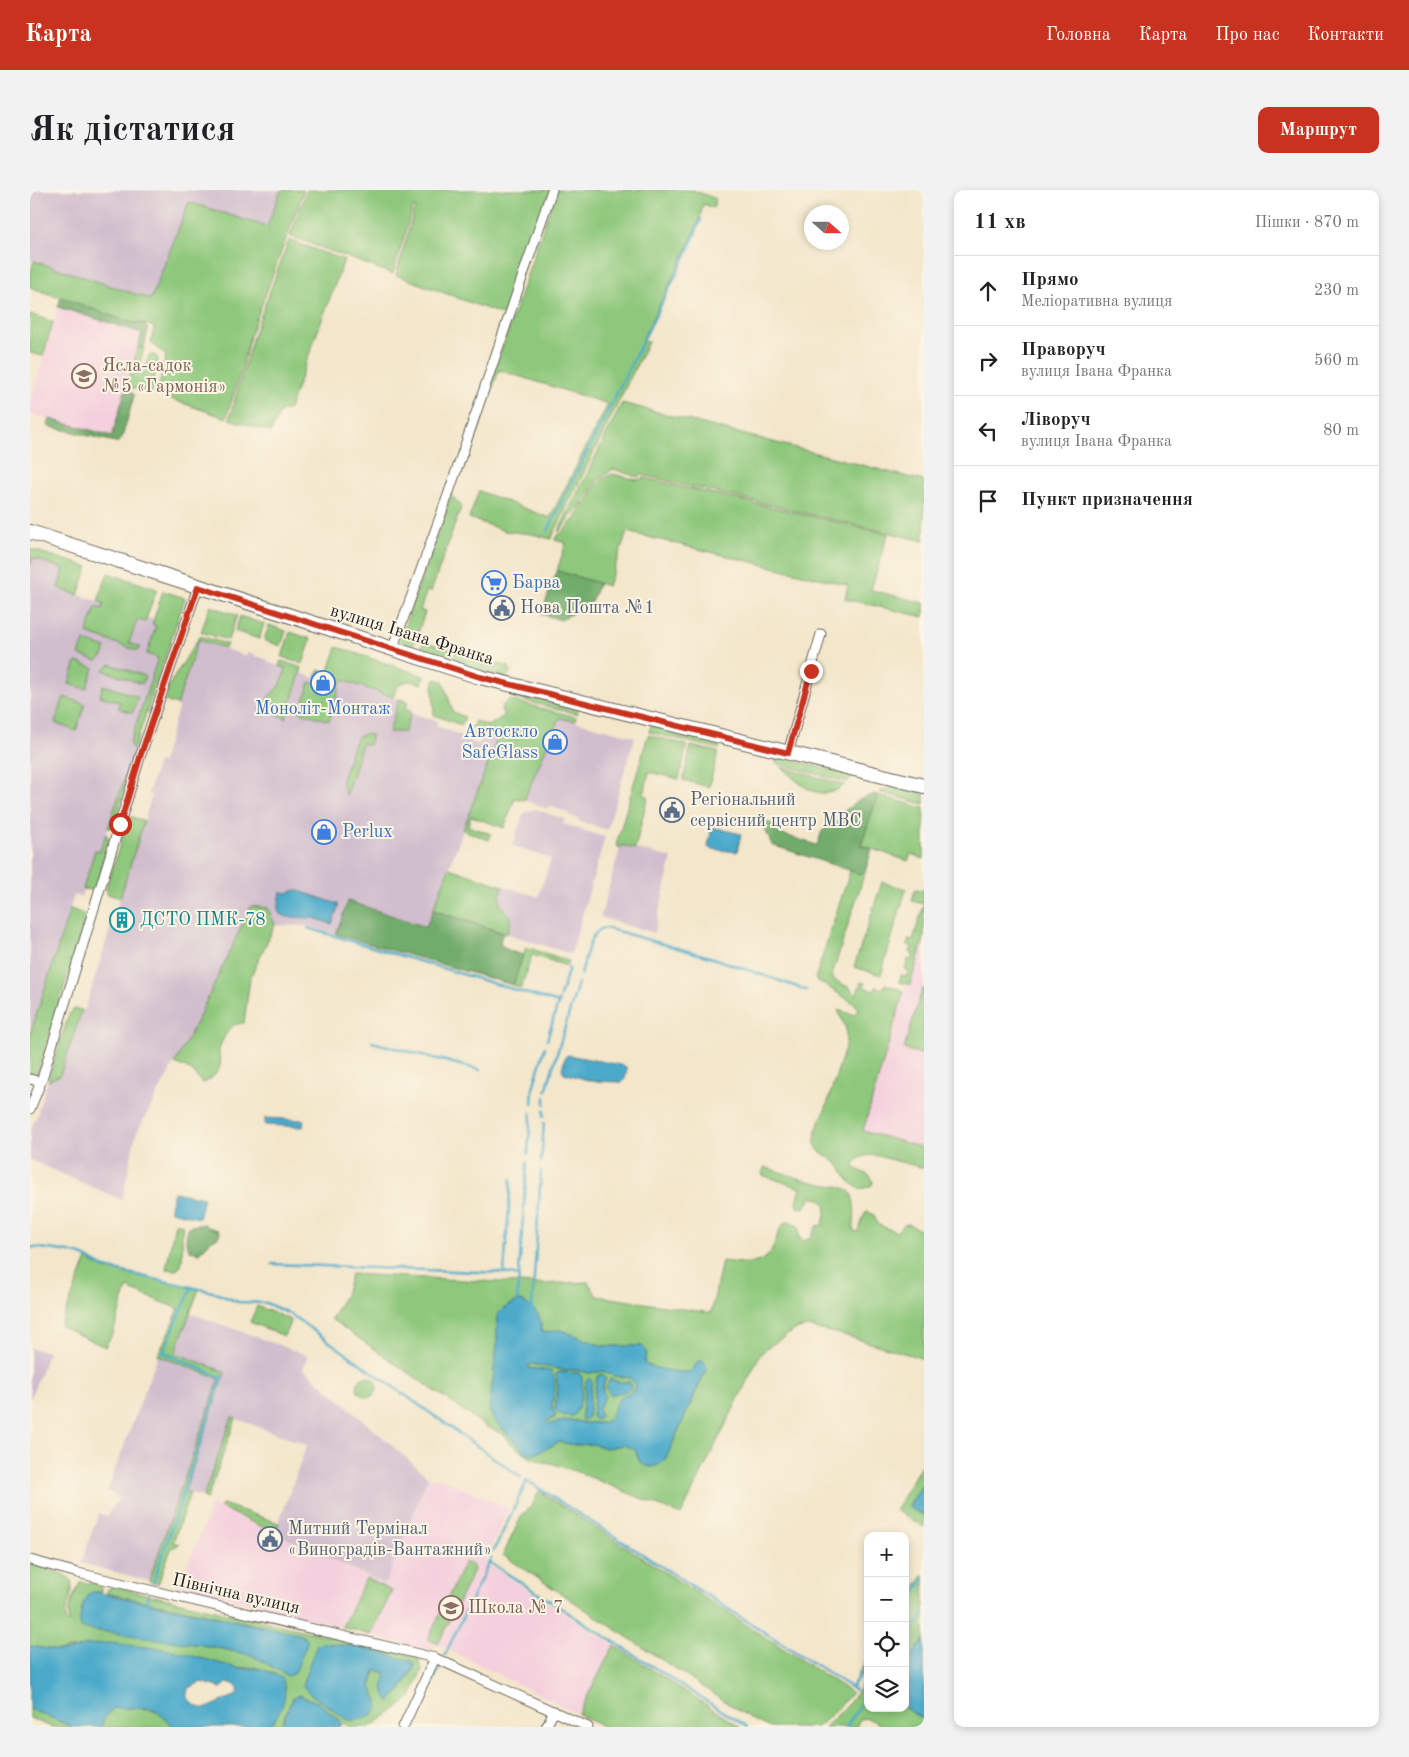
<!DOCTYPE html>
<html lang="uk">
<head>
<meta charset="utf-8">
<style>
	body { margin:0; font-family:"Old Standard TT",serif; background:#f2f2f2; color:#202124 }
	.controls { position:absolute; right:15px; bottom:15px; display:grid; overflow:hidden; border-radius:10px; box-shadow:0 2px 8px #0003 }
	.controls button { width:45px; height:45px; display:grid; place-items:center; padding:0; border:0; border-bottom:1px solid #e0e0e0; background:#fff; color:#202124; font:25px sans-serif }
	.compass { position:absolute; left:774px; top:15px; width:45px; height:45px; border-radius:50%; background:#fff; box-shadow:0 2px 8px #0003; rotate:111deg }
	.stop { position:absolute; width:15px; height:15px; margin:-11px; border:4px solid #c8321e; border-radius:50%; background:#fff }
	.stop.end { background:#c8321e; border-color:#fff; box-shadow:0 1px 5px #0008 }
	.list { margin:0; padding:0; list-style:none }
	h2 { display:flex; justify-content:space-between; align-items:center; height:65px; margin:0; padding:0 20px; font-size:21px }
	h2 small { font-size:16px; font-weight:400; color:#757577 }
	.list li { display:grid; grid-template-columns:32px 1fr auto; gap:15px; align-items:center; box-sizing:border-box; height:70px; padding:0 20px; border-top:1px solid #e0e0e0 }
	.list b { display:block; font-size:19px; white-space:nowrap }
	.list p { margin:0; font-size:16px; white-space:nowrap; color:#757577 }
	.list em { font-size:16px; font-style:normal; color:#757577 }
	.icon { flex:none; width:28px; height:28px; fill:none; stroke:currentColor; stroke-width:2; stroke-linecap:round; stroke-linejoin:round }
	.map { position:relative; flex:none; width:894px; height:1537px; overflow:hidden; border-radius:10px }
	header { display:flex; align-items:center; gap:30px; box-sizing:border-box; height:70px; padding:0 25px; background:#c8321e; color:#fff }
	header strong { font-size:24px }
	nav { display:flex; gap:28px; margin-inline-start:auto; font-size:18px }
	.intro { display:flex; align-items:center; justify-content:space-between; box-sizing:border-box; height:120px; padding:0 30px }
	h1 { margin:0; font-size:35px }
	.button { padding:12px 22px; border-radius:10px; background:#c8321e; color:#fff; font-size:18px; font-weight:700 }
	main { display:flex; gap:30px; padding:0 30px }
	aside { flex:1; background:#fff; border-radius:10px; box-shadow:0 2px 8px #0003 }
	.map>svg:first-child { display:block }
</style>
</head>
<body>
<header>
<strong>Карта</strong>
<nav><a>Головна</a><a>Карта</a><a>Про нас</a><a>Контакти</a></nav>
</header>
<div class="intro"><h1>Як дістатися</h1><a class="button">Маршрут</a></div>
<main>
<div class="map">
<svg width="894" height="1537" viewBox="0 0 894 1537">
	<rect width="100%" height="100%" fill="#fcf5e5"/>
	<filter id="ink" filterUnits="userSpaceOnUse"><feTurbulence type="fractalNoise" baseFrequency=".02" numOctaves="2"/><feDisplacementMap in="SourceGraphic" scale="10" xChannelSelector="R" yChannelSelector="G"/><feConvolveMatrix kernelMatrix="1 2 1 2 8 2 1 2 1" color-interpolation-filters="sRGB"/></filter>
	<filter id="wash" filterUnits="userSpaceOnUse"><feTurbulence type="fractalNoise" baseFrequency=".0096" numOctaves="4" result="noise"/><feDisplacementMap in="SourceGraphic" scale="20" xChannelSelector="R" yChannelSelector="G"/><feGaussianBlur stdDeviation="1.12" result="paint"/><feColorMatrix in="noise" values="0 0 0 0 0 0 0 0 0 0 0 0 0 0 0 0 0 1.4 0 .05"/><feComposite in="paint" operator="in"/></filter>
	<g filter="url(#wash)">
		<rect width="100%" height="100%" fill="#f3e6ca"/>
		<!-- built -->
		<path fill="#f4cfdd" d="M28,117l84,26 -30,103 -82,-22v-10z
			M894,749v209l-62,-17 43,-145 5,-1z
			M398,1287l16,3 65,28 -25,54 130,83 -36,69 -143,-71 -5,9 -92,-26 -160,-40 32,-74 -2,-1 3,-7 174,80z"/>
		<!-- industrial -->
		<path fill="#d0bdcd" d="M0,0h251l-14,37 -78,-25 -38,97 -121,-39z
			M2,368l33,11 -6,19 116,39 -75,225 -5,-2 -14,47 -7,-2 -44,140v-470z
			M168,450l48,16 2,-3 8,3 12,4 -1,2 73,24 2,-6 66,22 -2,5 6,2 -1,4 26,8 -1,5 14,5 29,14 4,-12 14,6 -48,129 89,29 13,-38 -39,-13 11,-32 12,-5 29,10 -1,5 42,13 -34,117 -138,-44 -7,17 -78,-26 -12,33 -28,-8 -33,-1 -7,-17 -17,-2 -54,115 -61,113 -14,66 -92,-40v-29l9,-20 -1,-1 10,-29 12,-6 22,-65 2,1 2,-5 66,-211 -4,-1 10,-32 4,1 16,-54 -1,-4z
			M529,527l76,20 -28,93 -29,-9 1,-2 -11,-4 1,-2 -20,-7 -1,3 -24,-9z
			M591,655l51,13 -18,75 -52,-15 -1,-3z
			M160,1123l119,43 -6,12 125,109 -43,107 -110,-51 32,-88 -75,-28 -29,80 -18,-5 40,-120 -50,-19z
			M0,1158l19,4 -19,47z
			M128,1165l61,24 -70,202 -68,-18 18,-50 8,3 12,-18 -12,-7z"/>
		<!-- green -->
		<path fill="#8ec87c" stroke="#55724c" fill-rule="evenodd" d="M251,0h23l-54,146 -8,32 -16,50 -67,-23 -1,-4 8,-36 -15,-12 3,-16 -11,-4 -15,-1 -98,-35v-13l4,-13 117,38 38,-97 78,25z
			M277,0h243l-44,126 -110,-41 19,-67 -2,-1 -20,67 -103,-38z
			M526,0h137l23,9 -3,9 -10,-4 -3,14 -11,27 -47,95 6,2 -97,197 -19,-5 -27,-3 -36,-13 10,-27 71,27 58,-114 -109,-34 -30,89 -3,-5z
			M259,50l55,20 -55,149 -9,3 -9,20 -42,-13 24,-82z
			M0,124l23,8 -10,34 -13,-3z
			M108,157l6,1 -7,26 6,2 6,-21h6l3,4 -7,35 -24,-8z
			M592,213l302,78v60l-282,-66 -4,2 -25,-8 -16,12 -20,30 -7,6 -8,12 -4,3z
			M583,284l24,6 7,-2 244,56 -17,56 53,13v14l-79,-18 3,-14 -221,-53 -19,54 -51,-15 9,-28 -11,-3v-2c10,-7 17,-17 25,-26 9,-13 16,-34 33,-38z
			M421,305l9,9 1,3 -30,85 -4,-2 -7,20 5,2 -10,30 -5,6 -11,-3v-3z
			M0,359l58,18 -10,28 -20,-7 6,-19 -31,-11 -3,7z
			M78,383l49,16 -12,33 -8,-2 -8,23 11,4 -2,4 -51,-18 9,-26 6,2 2,-5 -6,-3z
			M133,401l22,7 -51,151 -3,-2 -1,-4 28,-85 -11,-4 9,-28 -4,-2z
			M180,416l27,9 -9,25 -27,-8z
			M210,426l24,8 -5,15 -24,-8z
			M239,435l17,6 -5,15 -17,-6z
			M260,442l21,7 -8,25 -21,-7z
			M170,446l27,8 -2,4 -27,-8 -21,65 -12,-4 6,-19z
			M54,451l22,7 -3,8 -6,5 -18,-6z
			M393,453h5l78,23 3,1 1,6 -4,4h-4l-80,-25 -1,-5z
			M307,457l87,29 -2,8c-16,-5 -23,-4 -29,13l-51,-17 -1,4 -25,-8 3,-6 9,3z
			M251,471l21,7 -16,50 -26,-8 3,-7 18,-19 5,-16 -7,-2z
			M46,472l18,6 -8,21 -17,-5z
			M80,474l35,12 -3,8 -39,-14z
			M405,489l8,2 10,31 12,5 -4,8 -27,-10 -1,-30z
			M280,492l24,8 2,-6 4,2 -11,35 -29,-9z
			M73,495l35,12 -5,15h-3l-12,-4 2,-6 -20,-6z
			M490,505h6l49,12 3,2 -1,5 -63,-16z
			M34,507l21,7 -9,27 -21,-8z
			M369,509l9,3 -3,8 6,3 -7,19h-15z
			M479,510l67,17 -1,4 -16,-3 -35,82 -9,-2 -11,30 -33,-12 -3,10 23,8 -2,6 -26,-10 34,-91 -25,-10 3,-8 13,5 16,-10 -3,-7 1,-3z
			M621,535l69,16 -1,8 -70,-17z
			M334,544l8,1 -3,10 -7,-2 -16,52 -4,-11 1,-7 11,-34 4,-6z
			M618,545l39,10 -8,34 -30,-7 -5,23 4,1 -13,53 -14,-4 -1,4 -4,-4z
			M661,556l27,6 -9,35 -26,-7z
			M102,565l1,1 -18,69 -4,3h-3z
			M745,567h3l77,18 -8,7 -71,-19z
			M751,577l64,18c-26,20 -45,-1 -64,-18z
			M864,596l30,7v11l-44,-12z
			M848,605l46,13v51l-13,-5 -3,7 -47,-16z
			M99,626l15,5 -24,77 -12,-4 -2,-5z
			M76,644l4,6 -13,45 -6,5 -8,-1 12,-39 5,1z
			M419,678l54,18c-6,18 -4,19 9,32l-5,16 -74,-24z
			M820,681l14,4 -33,103 19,10 6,8 5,-14 4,1 -1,4 10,4 2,-4 7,2 2,-5 19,7 -41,140 61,17v20l-50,-13c-7,0 -16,2 -20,9l1,4 15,8 3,5 -1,4 -3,2 -10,2 -11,-9 -10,-16 -20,-14 -3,-6 1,-14 10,-22 20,-64v-15l-8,-19 13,4h4l3,-5 -3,-5 -40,-25z
			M852,692l24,7 -25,86 -27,-8z
			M885,699l9,1v49l-14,46 -11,-3 2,-7 6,1 2,-5 -4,-1 3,-11 3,1 2,-6 -3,-1 2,-7 -5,-1 2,-6 4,1 11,-36 -12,-3z
			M221,716l17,2 7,17 -25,53 -6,45c-1,0 -7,1 -8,1 -7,3 -16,19 -17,26 -1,6 3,10 1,16 -2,7 -10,14 -16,17l-3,-1 -9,-11 -17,-8 22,-42z
			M40,719l16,6 -49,161 -7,-2v-39z
			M496,757l43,14 -2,5 -35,-11 -11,33 -8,-3z
			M892,799h2v66l-20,-6z
			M44,819l8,1 -22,65 -12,6 21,-67z
			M734,977c21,6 42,15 64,18 7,1 17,1 22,7 6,8 5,29 3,38l5,2 5,-15 4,-6 7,4 3,9 19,8 8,-7 4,-1 16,8v127l-84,-25 -33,-7 -12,3 -27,17 -8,8 -79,160 -103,-43 -27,-9 -8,-1 -14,-5 -19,-14 -7,-9 -16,-7 -156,-108 14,-24 6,-21 186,10 51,-2 9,14 114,17 11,-52c21,2 43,8 52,-16 3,-8 5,-16 10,-22l4,-1 10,4 1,2v10l5,3 7,-4 6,-11 5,-1c5,-12 7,-28 -10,-27l-8,10 -6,-1 -1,-5 4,-14 -39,-13zM487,1111l24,22v7l3,3 17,-3 41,16h40l5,5 -3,12c6,5 41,12 47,8 3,-2 5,-7 7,-10l9,8 -43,92c-7,6 -17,8 -24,1 -3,-3 -3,-9 -5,-12l-11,-5 -18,3 -13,-4 -17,1 -17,-3 -24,12 -8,-1 -30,-107v-31l6,-6z
			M145,1033l8,2c-3,14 2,29 -3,42l-4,3 -10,-1z
			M57,1069l9,6 10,4 93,20 -24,64 50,19 -40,119 5,2 -17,49 6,2 -8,5 -13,35 -9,-3 70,-202 -61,-24 21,-46 -52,-21 -14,45 -8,14 -45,-21z
			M227,1116l34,14 -7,16 -34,-14z
			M501,1174l33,6h12l13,3 14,-2 11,5 16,2c13,13 -3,14 -10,20l-8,18 -9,7h-17l-16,-3 -21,4 -2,-3 8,-3 1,-3 -4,-7c1,-13 5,-24 -1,-37l-22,-3v-3zM529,1182l20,1c4,13 3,31 -5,42h-6l-13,-8 3,-20 -2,-13zM567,1187l9,2c-4,10 -3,22 -8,31l2,3 -8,2z
			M327 1197a10 10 0 1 1 20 0a10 10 0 1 1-20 0Z
			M202,1227l4,1 -29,81 -4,-2z
			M894,1270v22l-15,24 2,3 13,6v12l-29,-17z
			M509,1301l313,202 -21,22 -14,12h-49l-15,-7 -250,-165 18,-38 12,-13z
			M193,1314l56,19 -4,10 -55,-26z
			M435,1372l7,3 2,5 -36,74 -10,-5z
			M0,1374c9,3 36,9 41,16 3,4 1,11 0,15 -3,10 -7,17 -5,27h3c-3,-15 6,-27 11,-40l17,2 4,3v5h-5l106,53 50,10 36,21 16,-40 -32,-8 -166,-35 2,-4 5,-2 7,1 294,68 4,2 4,12 -11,27 -5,5 -36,25h-21l-30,-24 -20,-8 -6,2 -10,22v8h-14l7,-9v-44l-22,-7 -17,1 -66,-18 -96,-2 -16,3 -29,-5zM292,1453c38,2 57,11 92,26l-17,26 -10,-22 -11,-3 -5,17 5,10 -2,17 -18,6 -10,-1 -37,-26z
			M894,1384v65l-19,28v-64z
			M336,1388l26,13 -21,44 -29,-8z
			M584,1455l126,82h-136l-26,-13z
			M838,1469v49h37l19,12v7h-38l-19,-9 -7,1 -4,8h-31l22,-21 18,-25 -8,-6z
			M89,1517c23,4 39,-5 55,20h-73c3,-9 7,-19 18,-20z
			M0,1519l43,18h-22l-21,-9z"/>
		<!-- forest -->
		<path fill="#72ac6c" stroke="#476444" d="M31,107l67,25 17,2 3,6 -4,18 -6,-1 4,-14 -84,-26z
			M95,201l8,2 1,3 -12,42 -3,4h-4l-68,-16 3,-7 62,17z
			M527,381l42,12 -8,19 -30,18 -20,-6z
			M844,604l4,1 -17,50 11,4 -8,26 -92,-30 -9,-20 3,-3 11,3 -2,7 42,13 5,-14 23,-14 -2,-5 16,-12z
			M318,711l78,26 7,-17 70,23 -3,8 1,4 9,6 13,4 -10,30 -177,-51z
			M175,1034l3,3 10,3 2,3 -2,4 -7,4 -12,12 -9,-2 -4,-9 1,-14 3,-2z"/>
		<!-- water -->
		<path fill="#4caaca" stroke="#346373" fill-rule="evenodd" d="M682,637l29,7 -4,18 -26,-3 -3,-2z
			M266,700l42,14v3l-6,17 -19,-6 -25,-1 -8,-3 -2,-4 3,-18 7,1z
			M538,865l57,11 2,3 -2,10 -4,3 -30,-1 -27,-8 -2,-4 3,-12z
			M235,928l39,2 -1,7 -38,-2z
			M144,1002l30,6 -5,20 -28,-7 -1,-4z
			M487,1111c10,0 22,11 24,21 0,2 0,5 0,8 7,6 12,-1 20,0l41,16h40l5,5 -3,12c6,5 40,12 47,8 3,-2 5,-7 7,-10h4l3,2 2,6 -3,5 -37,82c-5,10 -19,16 -27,5 -3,-3 -3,-8 -5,-11l-11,-5 -18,3 -13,-4 -17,1 -17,-3 -24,12 -8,-1 -5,-4 -28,-29 -5,-10 8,-64v-31l6,-6zM501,1174l33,6h12l13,3 14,-2 11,5 16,2c3,3 6,6 4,11 -2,6 -9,4 -13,8 -9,8 -6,20 -18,26h-18l-15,-3 -21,4 -2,-3 9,-5 -4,-8c1,-12 7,-26 -1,-37l-22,-3 -1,-2z
			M529,1182l20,1 3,4c1,11 -1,31 -9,39l-11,-1 -7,-5 3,-23 -2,-13z
			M572,1184l3,4 -3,11 3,7 -7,14 3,6 -5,4 -3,-2 -1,-3 4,-35 3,-5z
			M559,1188l3,3 -4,36 -2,2h-5l5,-38z
			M580,1189l9,3h11l1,6 -4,3 -17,4 -4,-7z
			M894,1292v33l-13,-6 -2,-3z
			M66,1402l202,42 9,5v4l-12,30 -7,3 -36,-21 -50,-10 -118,-16 -3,-1c-3,-8 1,-27 7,-33 3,-3 5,-3 8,-3z
			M894,1449v81l-19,-12v-41z
			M79,1453l62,7 66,18 25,1 20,9c8,19 -2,34 -13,49h-95l-17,-16 -7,-3h-36l-9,8 -4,11h-28l-43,-18v-63l29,5h8l20,-6zM172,1492l19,6 6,-5h5l7,5 -2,7 -30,13c-9,1 -15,-4 -20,-12l1,-8z
			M292,1453l34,3 51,14 5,1 3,5 -14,24 -11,12c-9,-7 -7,-19 -4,-29l-11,-3 -4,17 7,14v7c-6,9 -21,15 -32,11l-37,-26 -6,-7 1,-7 13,-34z
			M269,1505l20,8 23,20v2l-2,2h-57l-1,-4 11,-26z"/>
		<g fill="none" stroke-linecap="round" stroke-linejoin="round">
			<!-- stream -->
			<path stroke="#4caaca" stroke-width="2.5" d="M517,342l141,-281 13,-32
				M278,738l251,75
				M551,785c4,-14 8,-47 25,-47l107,30 93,32
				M530,806l9,-28
				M517,850l12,-40
				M342,852l108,28
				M516,901l32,-108
				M502,914l1,-16 12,-41
				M515,914v-7
				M514,927v-7
				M498,964l3,-42
				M511,972l3,-39
				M0,1057c17,2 36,3 51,8 9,3 15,10 25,13l107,24 25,10 28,1 24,11 231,163
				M242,1074l232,9 15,3
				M474,1083l7,-94
				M487,1111l10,-138
				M502,1118l9,-137
				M496,1290l329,210
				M463,1362l34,-71
				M459,1372l258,165
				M123,1393l69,-205 -59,-26 29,-65
				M116,1411l3,-7
				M875,1416l19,-27
				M875,1450l19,-27
				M415,1465l46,-97
				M821,1498l17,-26
				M382,1537l29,-62
				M816,1537l22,-34"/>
		</g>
	</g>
	<g filter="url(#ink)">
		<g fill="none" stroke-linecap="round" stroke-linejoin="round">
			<defs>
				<path id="street" d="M362,460l56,-155 104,-305
					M758,563l33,-119
					M0,889l11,3
					M0,919l11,-27 100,-328 57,-167
					M0,1370l48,13 357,85 153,69
					M373,1537l32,-69
					M516,1537l8,-16"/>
				<path id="primary" d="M0,342l450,145 444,109"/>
			</defs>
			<!-- street casing -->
			<use href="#street" stroke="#676359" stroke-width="11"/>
			<!-- primary casing -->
			<use href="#primary" stroke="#676359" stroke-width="16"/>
			<!-- street -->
			<use href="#street" stroke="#fff" stroke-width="9"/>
			<!-- primary -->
			<use href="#primary" stroke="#fff" stroke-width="14"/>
		</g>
	</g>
	<g fill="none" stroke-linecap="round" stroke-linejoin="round" filter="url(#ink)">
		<!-- route -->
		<path stroke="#c8321e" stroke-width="6" d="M90,634l21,-70 57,-167 282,90 308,76 23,-82"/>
	</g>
	<!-- icons -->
	<defs>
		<symbol id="school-ring" viewBox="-11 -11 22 22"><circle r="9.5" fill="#fcf5e5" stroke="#8d6e63" stroke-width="1.5"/><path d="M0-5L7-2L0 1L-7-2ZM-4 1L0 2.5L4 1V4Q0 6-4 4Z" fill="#8d6e63"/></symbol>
		<symbol id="supermarket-ring" viewBox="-11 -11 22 22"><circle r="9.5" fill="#fcf5e5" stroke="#3f7fe0" stroke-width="1.5"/><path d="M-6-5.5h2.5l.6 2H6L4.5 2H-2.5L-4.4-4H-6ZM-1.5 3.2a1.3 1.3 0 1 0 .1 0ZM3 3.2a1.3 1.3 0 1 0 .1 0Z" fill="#3f7fe0"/></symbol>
		<symbol id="civic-ring" viewBox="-11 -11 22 22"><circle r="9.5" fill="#fcf5e5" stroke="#5c6f8a" stroke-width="1.5"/><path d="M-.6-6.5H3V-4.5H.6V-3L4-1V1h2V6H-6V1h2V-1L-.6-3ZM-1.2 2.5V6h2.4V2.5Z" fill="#5c6f8a"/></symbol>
		<symbol id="shop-ring" viewBox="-11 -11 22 22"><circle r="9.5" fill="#fcf5e5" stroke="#3f7fe0" stroke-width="1.5"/><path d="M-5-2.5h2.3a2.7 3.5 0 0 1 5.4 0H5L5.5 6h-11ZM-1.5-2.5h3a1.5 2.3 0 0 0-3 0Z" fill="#3f7fe0"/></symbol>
		<symbol id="building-ring" viewBox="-11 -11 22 22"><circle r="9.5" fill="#fcf5e5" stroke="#0f9aa8" stroke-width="1.5"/><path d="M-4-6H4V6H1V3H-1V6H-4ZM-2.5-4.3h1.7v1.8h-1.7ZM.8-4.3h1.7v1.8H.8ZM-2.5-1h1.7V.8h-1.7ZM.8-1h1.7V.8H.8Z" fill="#0f9aa8"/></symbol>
	</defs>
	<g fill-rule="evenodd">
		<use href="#school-ring" x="40" y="172" width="28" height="28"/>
		<use href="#supermarket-ring" x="450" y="379" width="28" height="28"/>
		<use href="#civic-ring" x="458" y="404" width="28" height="28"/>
		<use href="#shop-ring" x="279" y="479" width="28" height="28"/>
		<use href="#shop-ring" x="511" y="538" width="28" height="28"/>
		<use href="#civic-ring" x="628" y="606" width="28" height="28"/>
		<use href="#shop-ring" x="280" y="628" width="28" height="28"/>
		<use href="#building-ring" x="78" y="716" width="28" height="28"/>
		<use href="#civic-ring" x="226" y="1335" width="28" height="28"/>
		<use href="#school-ring" x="407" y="1404" width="28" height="28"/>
	</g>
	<g text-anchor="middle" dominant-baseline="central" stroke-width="4" stroke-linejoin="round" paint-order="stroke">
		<!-- education labels -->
		<g font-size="18" fill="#785e54" stroke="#fcf5e5" text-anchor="start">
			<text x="72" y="176">Ясла-садок<tspan x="72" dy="21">№5 «Гармонія»</tspan></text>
			<text x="438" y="1418">Школа № 7</text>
		</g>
		<!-- shop labels -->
		<g font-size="18" fill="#366cbe" stroke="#fcf5e5" text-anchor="start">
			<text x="482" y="393">Барва</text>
			<text x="293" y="519" text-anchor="middle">Моноліт-Монтаж</text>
			<text x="508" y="542" text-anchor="end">Автоскло<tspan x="508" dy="21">SafeGlass</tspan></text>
			<text x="312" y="642">Perlux</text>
		</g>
		<!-- service labels -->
		<g font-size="18" fill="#4e5e75" stroke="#fcf5e5" text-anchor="start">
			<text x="490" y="418">Нова Пошта №1</text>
			<text x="660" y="610">Регіональний<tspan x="660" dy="21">сервісний центр МВС</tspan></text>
			<text x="258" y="1339">Митний Термінал<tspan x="258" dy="21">«Виноградів-Вантажний»</tspan></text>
		</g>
		<!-- street labels -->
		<g font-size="18" fill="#1c1c1c" stroke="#fcf5e5">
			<text transform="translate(382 445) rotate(17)">вулиця Івана Франка</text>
			<text transform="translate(206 1404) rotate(13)">Північна вулиця</text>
		</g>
		<!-- culture labels -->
		<g font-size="18" fill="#0d838f" stroke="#fcf5e5" text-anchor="start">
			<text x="110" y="730">ДСТО ПМК-78</text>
		</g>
	</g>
</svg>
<div class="controls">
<button>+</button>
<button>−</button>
<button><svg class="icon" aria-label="locate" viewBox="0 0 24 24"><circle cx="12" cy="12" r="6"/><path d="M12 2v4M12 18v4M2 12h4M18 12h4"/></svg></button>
<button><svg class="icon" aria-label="layers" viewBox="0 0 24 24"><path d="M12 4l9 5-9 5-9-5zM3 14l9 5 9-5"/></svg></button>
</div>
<svg class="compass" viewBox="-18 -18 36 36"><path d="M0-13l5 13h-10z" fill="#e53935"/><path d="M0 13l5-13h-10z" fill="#757577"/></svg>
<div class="stop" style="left:90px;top:634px"></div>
<div class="stop end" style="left:781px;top:481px"></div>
</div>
<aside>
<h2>11 хв<small>Пішки · 870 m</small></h2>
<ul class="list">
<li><svg class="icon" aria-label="ahead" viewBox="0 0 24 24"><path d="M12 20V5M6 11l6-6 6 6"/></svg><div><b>Прямо</b><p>Меліоративна вулиця</p></div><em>230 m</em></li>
<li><svg class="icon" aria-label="right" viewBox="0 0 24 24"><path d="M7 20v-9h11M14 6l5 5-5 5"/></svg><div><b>Праворуч</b><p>вулиця Івана Франка</p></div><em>560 m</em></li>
<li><svg class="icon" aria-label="left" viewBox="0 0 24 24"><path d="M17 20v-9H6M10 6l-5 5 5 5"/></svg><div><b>Ліворуч</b><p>вулиця Івана Франка</p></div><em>80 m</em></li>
<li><svg class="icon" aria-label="arrive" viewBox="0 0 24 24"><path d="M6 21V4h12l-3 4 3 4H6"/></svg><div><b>Пункт призначення</b></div></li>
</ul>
</aside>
</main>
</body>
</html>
